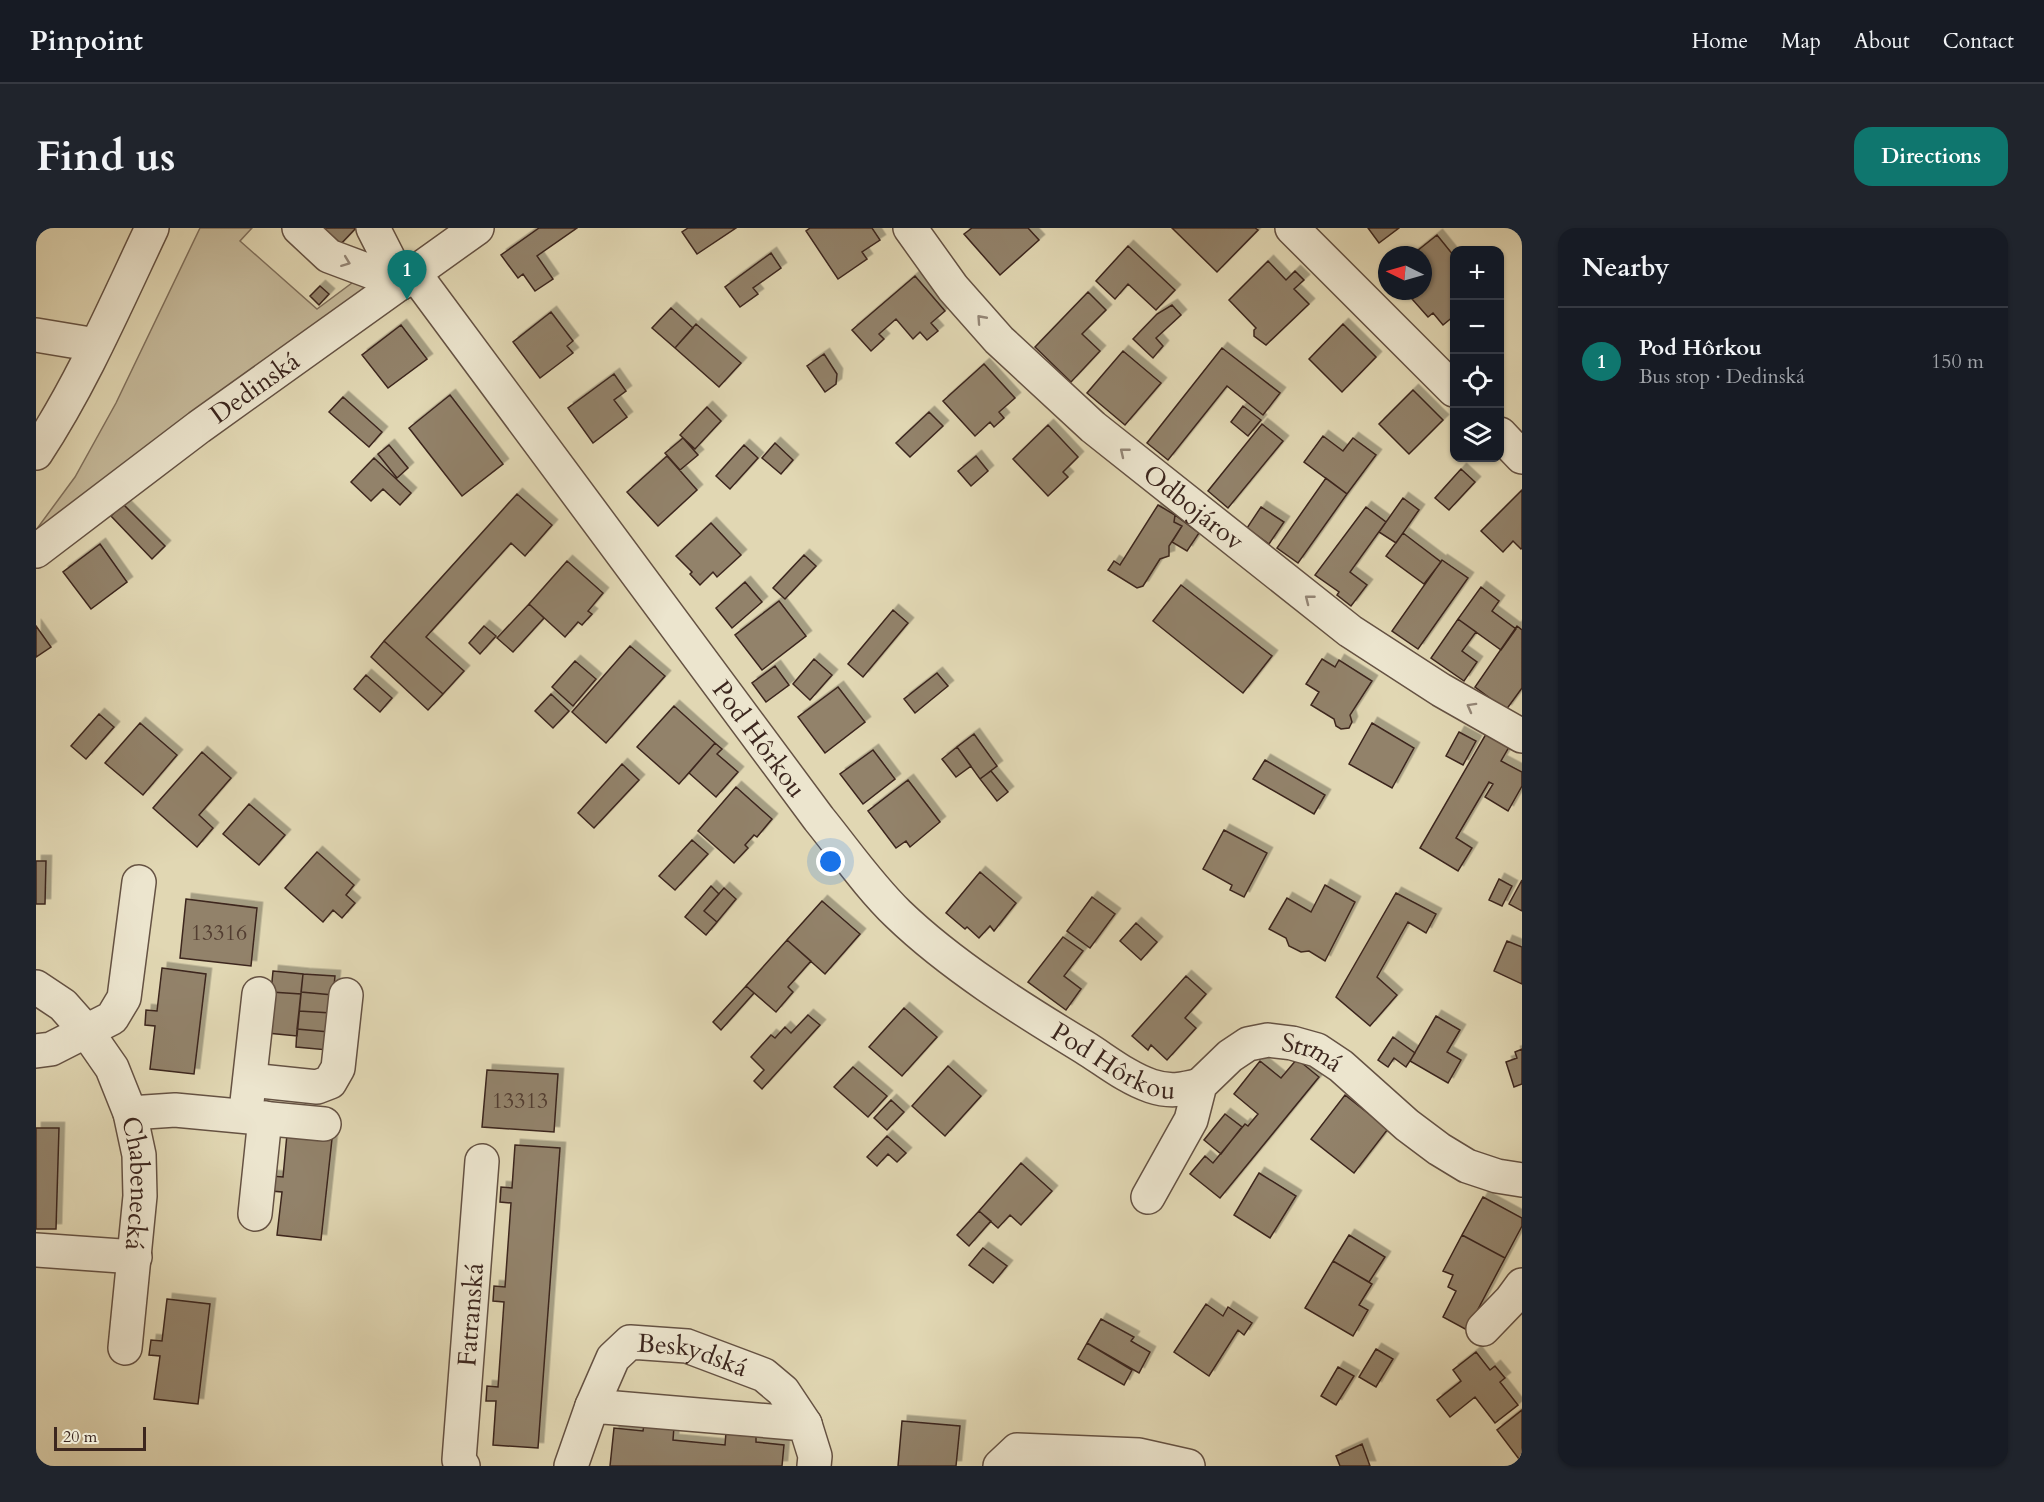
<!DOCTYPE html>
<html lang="en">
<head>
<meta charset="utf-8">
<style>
	body { margin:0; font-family:Cardo,serif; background:#20242c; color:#f1f3f6 }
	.controls { position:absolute; right:18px; top:18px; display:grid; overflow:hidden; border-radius:12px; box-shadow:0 2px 4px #0004 }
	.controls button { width:54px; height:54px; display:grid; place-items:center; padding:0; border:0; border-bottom:2px solid #363941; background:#171b24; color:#f1f3f6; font:30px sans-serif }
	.compass { position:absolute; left:1342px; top:18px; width:54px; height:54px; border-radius:50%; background:#171b24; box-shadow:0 2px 4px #0004; rotate:275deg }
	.scale { position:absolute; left:18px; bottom:15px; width:92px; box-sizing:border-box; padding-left:6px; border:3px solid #3c261e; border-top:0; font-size:16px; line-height:21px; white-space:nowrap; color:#3c261e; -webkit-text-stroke:4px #ece5ce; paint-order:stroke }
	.you { position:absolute; left:795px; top:634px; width:21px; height:21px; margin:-15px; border:4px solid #fff; border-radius:50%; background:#1a73e8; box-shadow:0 0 0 9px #1a73e833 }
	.badge { display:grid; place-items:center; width:39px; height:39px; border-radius:50%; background:#0f766e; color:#fff; font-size:20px; font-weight:700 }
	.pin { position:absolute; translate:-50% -50px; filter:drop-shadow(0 2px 3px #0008) }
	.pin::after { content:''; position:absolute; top:32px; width:21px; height:18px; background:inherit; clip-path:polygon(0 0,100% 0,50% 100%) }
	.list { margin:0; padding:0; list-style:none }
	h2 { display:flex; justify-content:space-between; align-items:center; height:78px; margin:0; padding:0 24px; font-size:26px }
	h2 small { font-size:20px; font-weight:400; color:#9ea1a6 }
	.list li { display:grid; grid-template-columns:39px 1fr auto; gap:18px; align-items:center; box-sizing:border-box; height:108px; padding:0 24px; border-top:2px solid #363941 }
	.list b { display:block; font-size:22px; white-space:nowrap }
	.list p { margin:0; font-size:20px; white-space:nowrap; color:#9ea1a6 }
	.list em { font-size:20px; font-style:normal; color:#9ea1a6 }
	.icon { flex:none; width:33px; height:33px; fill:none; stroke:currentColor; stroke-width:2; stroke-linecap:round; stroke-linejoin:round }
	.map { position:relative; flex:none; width:1486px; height:1238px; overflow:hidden; border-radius:18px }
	header { display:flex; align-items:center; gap:36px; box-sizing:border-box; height:84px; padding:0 30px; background:#171b24; border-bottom:2px solid #363941 }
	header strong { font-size:28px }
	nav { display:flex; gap:33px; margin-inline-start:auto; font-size:21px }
	.intro { display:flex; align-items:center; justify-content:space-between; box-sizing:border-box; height:144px; padding:0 36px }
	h1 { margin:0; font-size:42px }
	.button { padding:15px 27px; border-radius:18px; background:#0f766e; color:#fff; font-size:21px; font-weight:700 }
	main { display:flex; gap:36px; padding:0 36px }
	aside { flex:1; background:#171b24; border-radius:18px; box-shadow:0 2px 4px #0004 }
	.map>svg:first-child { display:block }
</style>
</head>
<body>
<header>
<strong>Pinpoint</strong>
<nav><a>Home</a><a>Map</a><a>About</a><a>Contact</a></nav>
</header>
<div class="intro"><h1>Find us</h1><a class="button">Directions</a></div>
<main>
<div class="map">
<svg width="1486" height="1238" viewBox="0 0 1486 1238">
	<defs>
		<filter id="shadow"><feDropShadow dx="5.5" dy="-5.5" stdDeviation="0" flood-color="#0004"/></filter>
	</defs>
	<rect width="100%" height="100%" fill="#e1d7b3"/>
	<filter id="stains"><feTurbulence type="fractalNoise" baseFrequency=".00333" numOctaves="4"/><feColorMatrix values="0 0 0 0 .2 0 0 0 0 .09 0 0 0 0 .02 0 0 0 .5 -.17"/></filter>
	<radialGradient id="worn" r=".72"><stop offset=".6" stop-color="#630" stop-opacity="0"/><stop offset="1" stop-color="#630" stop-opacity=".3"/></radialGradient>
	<!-- green -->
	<path fill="#c5b99a" stroke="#80705c" stroke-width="1.5" d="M164,0h52l-12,13 77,68 43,-32 6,8 -9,20 -321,238v-13l39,-53 41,-74z"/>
	<!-- building -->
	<path fill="#92826b" stroke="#3c261e" stroke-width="1.5" filter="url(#shadow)" d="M282,0h38l-18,19z
		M503,0h38l-40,28 16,23 -18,12 -12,-17 -5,4 -17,-23z
		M652,0h48l-39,26 -15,-22z
		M774,0h62l8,12 -18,12 5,7 -29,20 -32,-48z
		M936,0h56l11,12 -39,35 -36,-41z
		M1136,0h83l3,2 -41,42z
		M1332,0h31l-20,15z
		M1401,7l17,21v11l-1,2 1,2v45l-11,9 -10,-12 -5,4 -16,-18 6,-4 -3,-4h8v-36h-11z
		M1092,18l47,44 -19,20 -28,-26 -13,15 -19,-18z
		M735,25l10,15 -28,20 5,6 -18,13 -15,-20z
		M1232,33l18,19 9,-9 9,9 -10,9 15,15 -43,41 -12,-9v-6l2,-2 -27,-28z
		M879,48l30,35 -14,12 7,8 -11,9 -7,-8 -7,7 -17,-20 -17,15 5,5 -13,12 -19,-21z
		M284,58l9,8 -10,11 -9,-9z
		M1052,64l18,18 -24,24 18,17 -29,31 -36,-35z
		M1136,77l9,10 -25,23 7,8 -10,12 -20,-19 24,-25z
		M635,80l22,20 -18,20 -23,-20z
		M515,84l22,29 -6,5 6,7 -33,25 -27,-36z
		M660,96l45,39 -22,24 -44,-39z
		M1307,96l33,33 -34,35 -33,-33z
		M365,97l26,34 -39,29 -26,-33z
		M1186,120l58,45 -17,22 -36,-29 -59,74 -21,-17z
		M1087,123l38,32 -36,42 -38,-32z
		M788,126l13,20 -1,10 -11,8 -18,-26z
		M948,136l31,34 -16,14 5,6 -10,9 -4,-5 -15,14 -32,-35z
		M578,146l12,17 -12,9 13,17 -34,26 -25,-35z
		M1377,162l30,30 -34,34 -30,-30z
		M414,167l53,69 -41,32 -53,-68z
		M307,169l39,35 -13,15 -40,-35z
		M1207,178l18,14 -13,16 -17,-14z
		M671,179l14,14 -26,28 -15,-14z
		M893,184l14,14 -33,31 -14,-14z
		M1226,196l21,17 -55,67 -20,-17z
		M1012,197l30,32 -15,15 5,5 -20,19 -35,-37z
		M1287,208l20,15 10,-13 23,17 -29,39 -43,-32z
		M647,210l15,17 -18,15 -15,-17z
		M739,215l18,17 -12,14 -19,-16z
		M353,217l19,23 -11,10 -19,-24z
		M708,217l14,13 -28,31 -14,-13z
		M631,228l30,34 -39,36 -31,-34z
		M940,228l12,15 -17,15 -13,-15z
		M338,230l37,35 -11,12 -17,-16 -12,12 -20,-19z
		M1425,241l14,13 -26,28 -14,-12z
		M1290,250l21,16 -49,69 -21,-15z
		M1486,262v58l-1,1 -8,-8 -10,11 -22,-21z
		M481,266l35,31 -27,31 -14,-13 -85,94 38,34 -21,23 -59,-53z
		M1367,270l16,12 -23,33 -17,-11z
		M87,276l42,42 -13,13 -41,-43z
		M1122,277l17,10 -1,7 8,4 -13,20v10l-9,3 -17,27 -6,2 -29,-18 6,-9 6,4z
		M1225,279l23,15 -15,22 -22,-16z
		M1330,279l20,15 -36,50 17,13 -16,21 -14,-11 2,-3 -24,-17z
		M1139,287l24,18 -12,18 -15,-9 10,-16 -8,-4z
		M675,295l30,32 -24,22 -4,-5 -13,13 -10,-11 2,-2 -16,-16z
		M1367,305l38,29 -17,22 -38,-28z
		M64,316l27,38 -36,27 -28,-37z
		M768,327l12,11 -31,33 -12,-11z
		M1406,332l26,18 -50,71 -26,-18z
		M531,333l36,32 -15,18 4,3 -10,11 -4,-3 -13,15 -36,-33z
		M709,354l17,20 -30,26 -16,-20z
		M1145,357l91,71 -29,37 -90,-72z
		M1445,359l18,14 -7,10 24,18 -15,21 -43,-31z
		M743,373l27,35 -44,34 -27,-35z
		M493,376l15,14 -31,34 -16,-14z
		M857,382l15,13 -45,54 -15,-13z
		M1422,391l18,13 -14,19 15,11 -13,19 -33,-23z
		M0,398l15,21 -15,10z
		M448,398l12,10 -16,18 -11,-11z
		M1481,398l5,4v58l-16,22 -31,-23z
		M348,413l59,53 -15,16 -57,-53z
		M594,418l35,30 -59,67 -34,-31z
		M778,431l18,16 -22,25 -17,-16z
		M1286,431l13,8 4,-7 33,21 -22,34 2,7 -3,6 -8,1 -5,-3 -2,-7 -23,-14 8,-13 -13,-8z
		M539,433l21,18 -23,27 -21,-19z
		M739,438l14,19 -23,17 -14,-19z
		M901,445l11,13 -33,27 -11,-14z
		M330,447l26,23 -12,14 -26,-23z
		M802,459l27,35 -40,31 -27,-36z
		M515,466l18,17 -16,17 -18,-17z
		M638,478l41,37 -36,41 -42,-37z
		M63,486l15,13 -28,32 -15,-13z
		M104,495l37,32 -34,40 -38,-32z
		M1336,495l42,25 -22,40 -43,-24z
		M1423,504l17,9 -13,24 -17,-9z
		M938,506l23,32 -17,13 -23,-32z
		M1450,506l23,13 -8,14 21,11v14l-14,25 -23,-14 8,-13 -4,-2 -33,56 16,10 -14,23 -38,-23z
		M679,515l7,6 -5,5 21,18 -22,25 -27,-24z
		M921,519l14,19 -15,11 -14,-18z
		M837,522l22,29 -32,25 -23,-30z
		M166,524l29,26 -32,37 14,13 -16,19 -44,-39z
		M1229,532l60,35 -11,19 -61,-35z
		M586,536l17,16 -45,48 -16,-15z
		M955,543l17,21 -11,9 -17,-22z
		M872,552l32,42 -30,25 -4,-6 -10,7 -28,-37z
		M700,559l36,32 -15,18 -3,-2 -9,10 3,3 -14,15 -36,-32z
		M213,576l36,31 -26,30 -36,-31z
		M1188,602l43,23 -23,44 -14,-7 2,-5 -29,-16z
		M656,612l16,14 -33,36 -16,-14z
		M281,624l37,33 -8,10 9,8 -13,15 -9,-8 -10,12 -38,-34z
		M0,633h10l-1,43h-9z
		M944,644l36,31 -22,28 -4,-5 -11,12 -12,-11 -2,2 -19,-16z
		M1463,651l13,7 -10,20 -13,-6z
		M1486,652v31l-13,-7z
		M1289,657l30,17 -30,59 -16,-10 -8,1 -12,-6 -3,-8 -17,-9 18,-31 24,14z
		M675,658l8,8 -15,17 13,11 -11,13 -21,-18z
		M688,660l12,11 -19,23 -13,-11z
		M1360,665l40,21 -10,19 -18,-11 -31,55 20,18 -27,31 -34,-29z
		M1056,669l23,17 -25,34 -23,-17z
		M150,671l71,9 -6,58 -71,-8z
		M786,673l38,33 -35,40 -38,-34z
		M1100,695l21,19 -16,18 -21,-19z
		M1027,709l20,14 -19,25 17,13 -15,21 -38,-28z
		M751,712l24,21 -23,26 5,5 -17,20 -30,-26z
		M1471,713l15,6v37l-28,-13z
		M126,740l44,6 -12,100 -44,-5 5,-43 -10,-1 1,-15 11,1z
		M237,743l30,3 -2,20 -30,-2z
		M267,746l32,2 -2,19 -32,-3z
		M1150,748l20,18 -21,24 11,10 -29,32 -16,-15 -3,5 -16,-14z
		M710,758l8,7 -33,37 -8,-8z
		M235,764l30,2 -4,42 -30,-3z
		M265,764l32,3 -2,18 -32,-2z
		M868,780l33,29 -35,39 -33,-29z
		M263,783l32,2 -2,19 -32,-3z
		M772,787l12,10 -58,64 -8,-8 10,-11 -13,-13 20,-22 4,3 10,-11 6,6z
		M1400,788l24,14 -13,22 14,8 -13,23 -38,-22z
		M261,801l32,3 -1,18 -32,-3z
		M1357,809l22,16 -9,14 -12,-9 -6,9 -10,-7z
		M1486,821v35l-8,3 -8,-25 11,-4 -2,-6z
		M1261,831l22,18 -99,121 -30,-24 15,-18 8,7 32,-39 3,2 10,-12 -24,-20 26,-33 21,17z
		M912,838l33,30 -36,40 -33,-30z
		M817,839l34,29 -19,21 -34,-30z
		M451,842l71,4 -4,58 -72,-5z
		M1309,867l43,34 -34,44 -43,-34z
		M855,872l13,12 -17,18 -13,-12z
		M1189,886l17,13 -21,27 -17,-14z
		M0,900h23l-3,101h-20z
		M251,906l45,5 -11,101 -44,-5 5,-43 -11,-1 1,-15 11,1z
		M851,908l19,17 -9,9 -9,-8 -11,12 -10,-9z
		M479,917l45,3 -22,300 -45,-3 3,-44h-10l1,-15 11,1 6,-85 -11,-1 1,-15 11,1 6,-84 -11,-1 1,-15 11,1z
		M985,935l31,28 -31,34 -11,-10 -12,13 -19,-17z
		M1223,945l37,23 -26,42 -36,-23z
		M1447,969l39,21v8l-17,32 -43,-23z
		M943,983l12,10 -22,25 -12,-11z
		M1313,1007l36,22 -16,25 -36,-21z
		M1426,1007l43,23 -38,72 -24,-13 13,-26 -8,-4 5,-12 -10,-4z
		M947,1020l24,18 -14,17 -24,-18z
		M1297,1033l39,23 -13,21 9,5 -15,26 -48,-28z
		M131,1071l43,5 -12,100 -44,-5 6,-43 -11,-1 2,-15 11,1z
		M1170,1076l17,12 5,-9 24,16 -8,12 -6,-5 -29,46 -35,-24z
		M1065,1091l33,18 -3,4 19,11 -11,21 -52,-30z
		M1051,1115l45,27 -8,15 -46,-26z
		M1340,1121l17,10 -17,28 -17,-10z
		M1440,1124l14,18 5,-4 10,12 -5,4 18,23 -23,18 -20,-26 -25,20 -13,-17 24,-19 -8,-11z
		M1302,1139l16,9 -18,29 -15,-9z
		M1486,1182v53l-25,-33z
		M866,1193l58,5 -4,40h-58z
		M608,1196l30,3 -1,13 52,5 1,-13 30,3v7l28,3 -2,21h-172l4,-38 29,3z
		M1326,1216l8,22h-30l-4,-10z"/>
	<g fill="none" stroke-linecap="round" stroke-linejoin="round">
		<defs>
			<g id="minor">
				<path d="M263,0l30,28 72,27"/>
				<path d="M337,0l28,55"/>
				<path id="s1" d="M874,0l43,60 46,52 94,87 257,204 91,59 81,46"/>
				<path d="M1256,0l162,162"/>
				<path id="s2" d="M378,45l405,546c26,32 50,67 79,95 53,51 123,95 186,133 21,13 43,31 67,39 18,6 31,4 49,-1"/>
				<path d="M0,107l60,10"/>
				<path d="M1464,206l22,23"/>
				<path d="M0,225c46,-70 80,-149 116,-225"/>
				<path id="s3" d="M0,323l163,-124 278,-199"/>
				<path id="s4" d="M0,759l27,18 24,27 25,36 18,45 9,42 1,41 -15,152"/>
				<path d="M0,823l15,-2 61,-31 12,-20 15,-116"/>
				<path d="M214,852l67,7 13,-5 8,-14 8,-73"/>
				<path d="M211,874l12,-108"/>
				<path d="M94,885l45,-3 149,14"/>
				<path id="s5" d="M1112,969l43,-77 9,-35 30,-29 18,-12 20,-4 24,3 25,7 24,16 66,59 32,24 28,17 30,10 25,4"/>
				<path d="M219,986l10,-96"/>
				<path d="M0,1022l99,7"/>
				<path d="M1447,1101l28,-29 11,-15"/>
				<path id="s6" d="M556,1178l21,-48 17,-16 57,4 77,29 19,16 22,33"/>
				<path id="s7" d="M427,1238l-4,-6 23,-299"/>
				<path d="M535,1238l21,-60 213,18 10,32 -1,10"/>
				<path d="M964,1238l17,-16 122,5 49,11"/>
			</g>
		</defs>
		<!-- minor casing -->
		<use href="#minor" stroke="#655243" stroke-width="36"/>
		<!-- minor -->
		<use href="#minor" stroke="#ece5ce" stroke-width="33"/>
	</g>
	<!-- one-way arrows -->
	<defs><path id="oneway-chevron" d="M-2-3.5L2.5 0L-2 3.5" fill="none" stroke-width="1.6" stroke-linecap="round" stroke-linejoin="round" transform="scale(1.5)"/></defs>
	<g stroke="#948676">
		<use href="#oneway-chevron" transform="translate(310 34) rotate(21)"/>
		<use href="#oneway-chevron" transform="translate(945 91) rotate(-132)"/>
		<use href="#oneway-chevron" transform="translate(1088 224) rotate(-141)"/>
		<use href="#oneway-chevron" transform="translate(1273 371) rotate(-142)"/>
		<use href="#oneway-chevron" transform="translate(1435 479) rotate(-151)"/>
	</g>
	<g text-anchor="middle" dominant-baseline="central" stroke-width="4.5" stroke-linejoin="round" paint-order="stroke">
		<!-- number labels -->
		<g font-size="22" fill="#523d31">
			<text x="183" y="705">13316</text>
			<text x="484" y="873">13313</text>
		</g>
		<!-- street labels -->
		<g font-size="26" fill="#3c261e" stroke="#ece5ce">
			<text stroke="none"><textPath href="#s3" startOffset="273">Dedinská</textPath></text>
			<text stroke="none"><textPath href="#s1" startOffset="400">Odbojárov</textPath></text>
			<text stroke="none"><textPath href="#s2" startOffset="580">Pod Hôrkou</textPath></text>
			<text stroke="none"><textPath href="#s2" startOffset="1066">Pod Hôrkou</textPath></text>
			<text stroke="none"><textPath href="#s5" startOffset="254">Strmá</textPath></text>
			<text stroke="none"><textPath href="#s4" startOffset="232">Chabenecká</textPath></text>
			<text stroke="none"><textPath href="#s7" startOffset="153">Fatranská</textPath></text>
			<text stroke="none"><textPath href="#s6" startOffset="140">Beskydská</textPath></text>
		</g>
	</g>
	<rect width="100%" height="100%" filter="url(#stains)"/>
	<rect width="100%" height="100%" fill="url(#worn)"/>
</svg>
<div class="controls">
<button>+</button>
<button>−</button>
<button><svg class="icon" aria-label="locate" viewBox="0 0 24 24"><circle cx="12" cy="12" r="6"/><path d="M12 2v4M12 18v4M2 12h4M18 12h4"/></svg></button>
<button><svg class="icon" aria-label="layers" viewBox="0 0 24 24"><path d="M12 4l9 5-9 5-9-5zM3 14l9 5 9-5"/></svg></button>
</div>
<svg class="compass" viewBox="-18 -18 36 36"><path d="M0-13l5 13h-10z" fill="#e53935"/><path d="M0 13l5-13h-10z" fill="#9ea1a6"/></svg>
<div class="scale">20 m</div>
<div class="you"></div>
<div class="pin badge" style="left:371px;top:72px">1</div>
</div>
<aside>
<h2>Nearby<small></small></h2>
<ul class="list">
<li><span class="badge">1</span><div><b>Pod Hôrkou</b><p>Bus stop · Dedinská</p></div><em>150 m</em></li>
</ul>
</aside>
</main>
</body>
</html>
